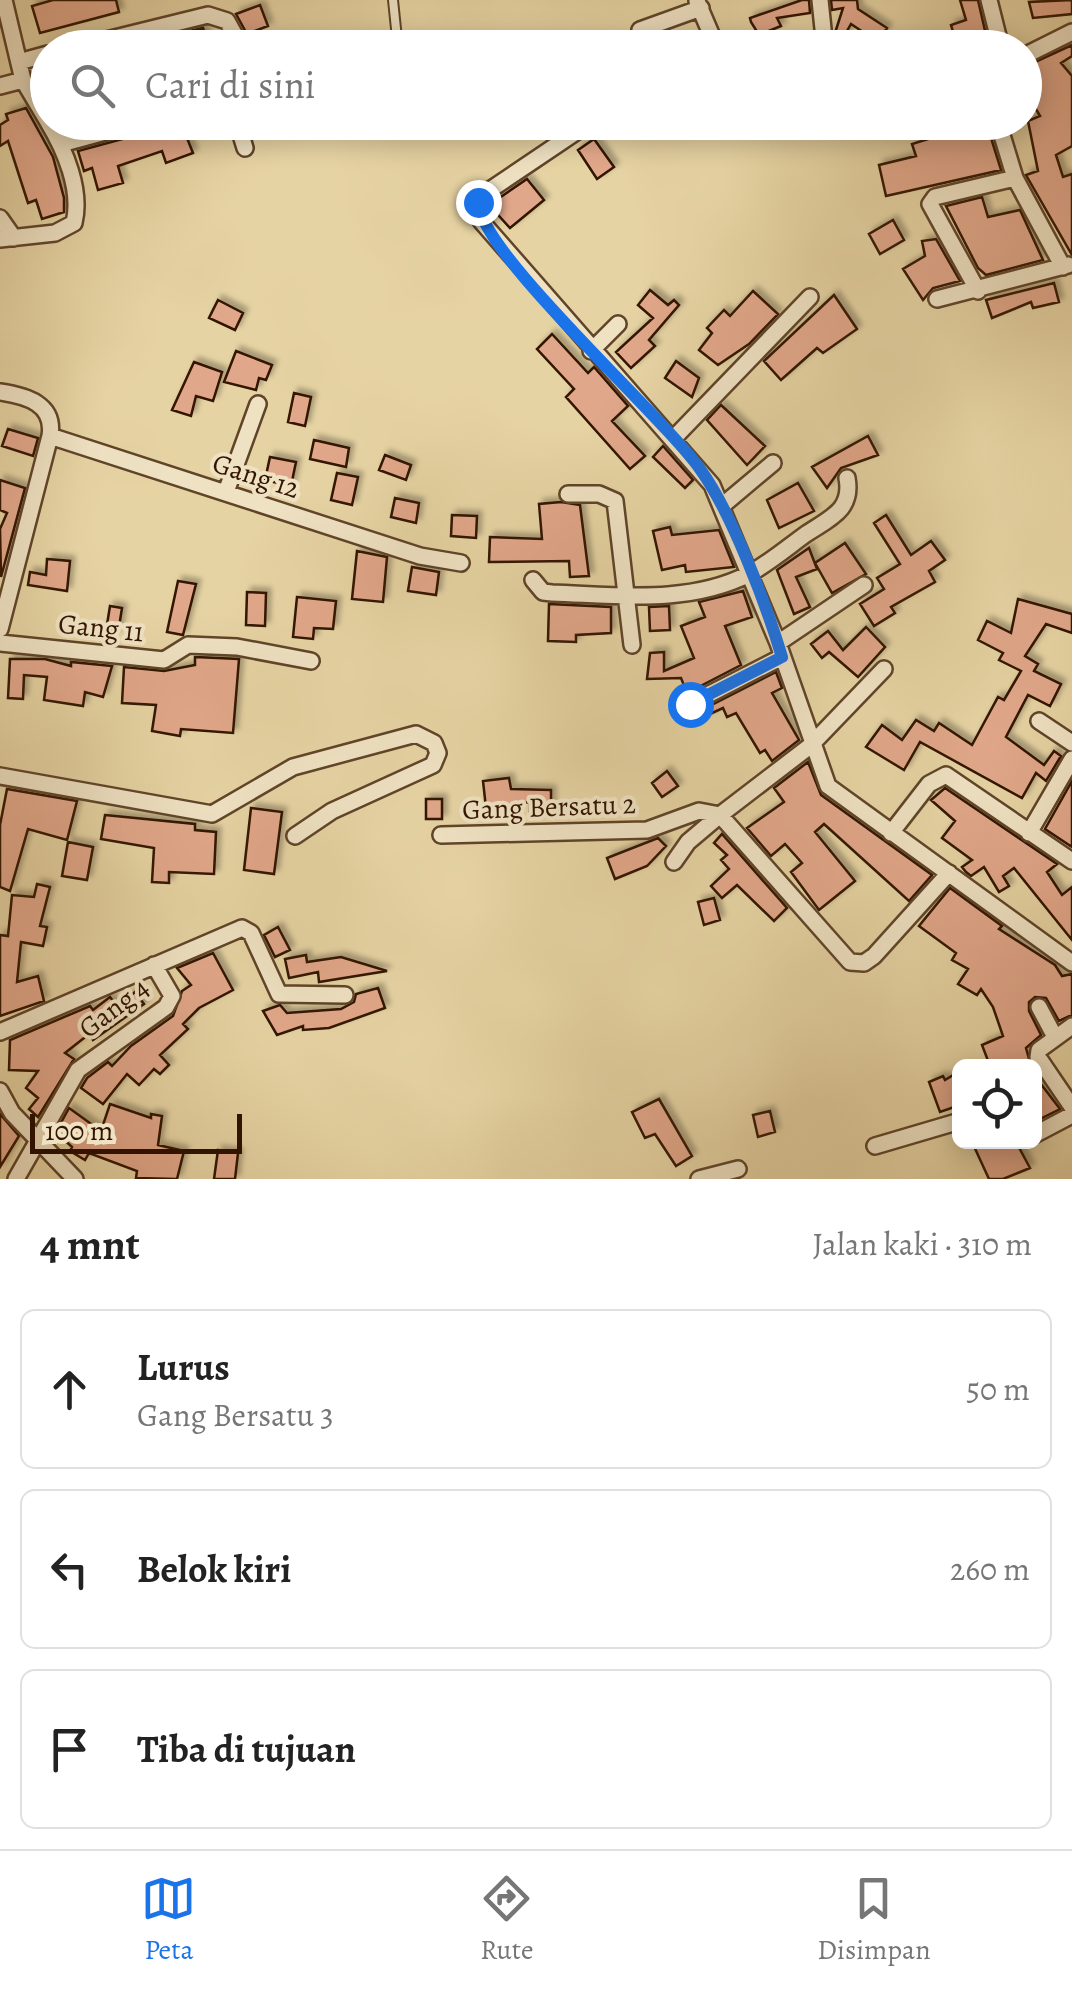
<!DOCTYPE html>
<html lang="id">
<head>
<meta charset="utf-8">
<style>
	body { margin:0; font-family:Alegreya,serif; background:#f6f6f6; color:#222 }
	.controls { position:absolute; right:30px; bottom:30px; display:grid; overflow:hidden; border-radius:15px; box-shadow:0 5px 25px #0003 }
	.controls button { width:90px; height:90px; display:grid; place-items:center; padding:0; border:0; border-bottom:2px solid #e0e0e0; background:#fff; color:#222; font:50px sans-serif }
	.scale { position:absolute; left:30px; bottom:25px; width:212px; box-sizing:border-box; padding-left:10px; border:5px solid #321400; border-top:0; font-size:28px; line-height:35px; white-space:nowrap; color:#321400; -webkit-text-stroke:8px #efe2c3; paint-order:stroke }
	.stop { position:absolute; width:30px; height:30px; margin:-22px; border:8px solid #1a73e8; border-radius:50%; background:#fff }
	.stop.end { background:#1a73e8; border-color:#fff; box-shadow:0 2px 10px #0008 }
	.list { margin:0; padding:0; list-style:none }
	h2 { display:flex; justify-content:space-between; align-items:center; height:130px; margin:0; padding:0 40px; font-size:42px }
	h2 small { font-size:32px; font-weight:400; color:#767676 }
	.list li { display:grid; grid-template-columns:65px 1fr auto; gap:30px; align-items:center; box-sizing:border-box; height:160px; margin:0 20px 20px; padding:0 20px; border:2px solid #e0e0e0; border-radius:15px }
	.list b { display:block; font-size:38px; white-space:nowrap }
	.list p { margin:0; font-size:32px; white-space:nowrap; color:#767676 }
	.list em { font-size:32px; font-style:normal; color:#767676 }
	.icon { flex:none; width:55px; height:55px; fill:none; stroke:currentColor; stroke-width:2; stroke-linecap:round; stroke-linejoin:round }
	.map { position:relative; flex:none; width:1072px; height:1179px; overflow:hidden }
	.search { position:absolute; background:#fff; box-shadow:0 5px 25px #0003; left:30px; right:30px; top:30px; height:110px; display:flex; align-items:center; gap:25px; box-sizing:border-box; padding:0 35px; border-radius:55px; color:#767676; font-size:38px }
	.sheet { height:670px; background:#fff }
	nav { display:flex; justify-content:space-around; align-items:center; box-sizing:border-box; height:140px; border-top:2px solid #e0e0e0; background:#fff; font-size:28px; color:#767676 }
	nav a { display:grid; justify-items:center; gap:5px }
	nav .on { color:#1a73e8 }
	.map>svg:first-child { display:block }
</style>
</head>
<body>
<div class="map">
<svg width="1072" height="1179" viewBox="0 0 1072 1179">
	<defs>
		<filter id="shadow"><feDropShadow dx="4.5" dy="-4.5" stdDeviation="2.5" flood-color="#0004"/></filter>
	</defs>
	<rect width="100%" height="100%" fill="#e6d3a3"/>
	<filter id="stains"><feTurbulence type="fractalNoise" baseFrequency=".002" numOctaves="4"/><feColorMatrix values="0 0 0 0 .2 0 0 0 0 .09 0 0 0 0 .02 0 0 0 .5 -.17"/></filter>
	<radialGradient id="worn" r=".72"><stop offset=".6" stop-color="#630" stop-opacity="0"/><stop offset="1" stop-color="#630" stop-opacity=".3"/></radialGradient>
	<!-- building -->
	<path fill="#e1a78a" stroke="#321400" stroke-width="2.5" filter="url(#shadow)" d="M53,0h63l3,12 -79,21 -8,-27z
		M802,0h7l1,13 -33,5 4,8 -22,9 -8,-13 -1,-4z
		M831,0h26l1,9 29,19 -9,14 -27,-18 -8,14 -8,-5 8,-25 -11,2z
		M960,0h18l10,44 -30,4 -7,-23 15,-5z
		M1072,0v14l-39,4 -4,-16z
		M260,5l8,21 -21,8 -11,-20z
		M203,28l7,20h-19l-5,-16z
		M1072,45v11l-11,7 11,13v70l-16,9 7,22 9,-3v81l-46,-80 12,-4 -10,-50 12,-5 -16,-27v-22z
		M26,108l27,49 11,41v14l-22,7 -6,-19 -8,3 -20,-62 -8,5v-21l8,-5 -2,-6z
		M153,122l58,3 -26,8 8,20 -27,10 -4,-12 -44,15 5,17 -25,7 -6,-22 -8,3 -6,-20 67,-18z
		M931,122h55l15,48 -115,26 -7,-31 37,-9 -4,-12 23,-7z
		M594,139l20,28 -17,12 -19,-29z
		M527,179l17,21 -34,28 -21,-23z
		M982,197l6,20 32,-7 23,50 -57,15 -8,-7 -32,-62z
		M893,220l11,20 -24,14 -11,-20z
		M936,239l24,42 -27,7 -10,12 -20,-31 22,-13 -3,-15z
		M1054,283l5,19 -26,6 -2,-6 -39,16 -6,-18z
		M650,290l18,15 6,-5 5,5 -30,35 6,6 -24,22 -15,-16 37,-34 -15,-13z
		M753,291l25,23 -29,30 -31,21 -19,-15 13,-17 -5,-5 17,-18 6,6z
		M834,295l23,34 -34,24 -6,-5 -36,32 -17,-19z
		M218,300l25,13 -8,17 -26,-12z
		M552,334l36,39 6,-6 34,39 -16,15 33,35 -15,13 -64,-72 8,-8 -37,-40z
		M236,351l36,14 -6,15 -7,-2 -3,12 -32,-8z
		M676,361l23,17 -7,19 -27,-19z
		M194,362l28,10 -9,29 -17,-5 -5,20 -19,-6z
		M294,393l17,4 -6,29 -17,-4z
		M721,405l44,41 -18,19 -40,-45z
		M8,429l30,9 -5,18 -31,-10z
		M868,436l10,19 -37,13 -14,20 -15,-21z
		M314,440l35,8 -3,19 -36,-8z
		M663,446l30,34 -8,8 -32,-31z
		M385,455l26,10 -5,15 -27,-10z
		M270,457l26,5 -5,24 -26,-6z
		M337,473l21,4 -6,28 -21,-5z
		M0,480l25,8 -24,89 -1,-48 7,-16 -7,-3z
		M798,483l16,28 -35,17 -12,-28z
		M395,498l24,5 -3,20 -25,-6z
		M561,502l19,3 9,71 -19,1 -1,-16 -80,1 1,-25 52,2 -3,-35z
		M452,515l25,1 -1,22 -25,-2z
		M886,515l25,40 20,-14 14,19 -16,11 6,11 -44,25 4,6 -21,13 -14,-22 24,-15 -7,-11 23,-14 -26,-41z
		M670,527l2,8 47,-5 15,37 -48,5 -1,-7 -23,5 -9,-39z
		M845,543l21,31 -34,19 -17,-30z
		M809,548l8,21 -21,8 14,30 -16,7 -17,-44z
		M357,551l30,6 -4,45 -31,-3z
		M47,559l23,2 -3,30 -39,-6 2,-13 16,3z
		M412,567l27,5 -3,23 -28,-4z
		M178,581l18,3 -13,51 -16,-3z
		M743,591l9,26 -27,9 16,39 -54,28 -6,-15 -34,1 3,-26 14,-1v19l30,-13 -13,-32 24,-9 -6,-15z
		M247,592l19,1 -1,33 -19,-1z
		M297,597l39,4 -3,28 -19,-1 -1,11 -20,-2z
		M1018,599l54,15v19l-26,-9 -21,32 13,8 -4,7 27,13 -11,22 -22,-11 -22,42 38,28 10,-14 7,5 -15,25 -10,-8 -14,25 -102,-56 -16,28 -38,-23 16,-22 20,15 14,-20 18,11 5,-8 33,22 26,-48 6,3 17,-29 -22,-11 4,-7 -25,-13 9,-19 24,12z
		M549,604l62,3v26l-35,2v7l-28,-1z
		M110,606l12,2 -4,25 -12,-2z
		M669,606l1,24 -20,1 -1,-24z
		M866,627l19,20 -27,30 -29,-25 -7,6 -11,-14 17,-13 15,19z
		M195,657l44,2 -6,74 -52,-4 -1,7 -28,-5 4,-26 -34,-2 2,-36 40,4 31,-6z
		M10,659h35l26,7v-4l41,4 -9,31 -18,-5 -2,14 -39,-6 3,-23 -23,-2 -1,24 -15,-1z
		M776,672l6,16 -10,5 27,47 -27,21 -7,-11 -5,3 -24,-40 -9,4 -4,-9 -24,11 -3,-6z
		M808,762l13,33 111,80 -23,26 -85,-77 -9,8 40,49 -36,29 -28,-38 11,-9 -17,-19 -14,12 -24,-28 37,-26 -10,-14z
		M667,771l11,15 -16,11 -10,-14z
		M509,778l2,11 40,1v24h-21v-12l-44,6 -3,-27z
		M1072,781v66l-27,-18z
		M945,788l112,76 -10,8 15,23 10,-8v53l-58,-72 -11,8 6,10 -10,6 -15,-25 -13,9 -5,-4 -4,-5 10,-7 -30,-22 13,-17 -24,-21z
		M7,789l70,12 -10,39 -39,-11 -18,62 -10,-4v-62z
		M426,799h16v20h-16z
		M251,808l31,4 -8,62 -30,-4z
		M105,815l90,9v6l21,2 -2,42 -45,-2v11l-17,-1 2,-34 -53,-9z
		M722,834l65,74 -13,13 -37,-36 -15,13 -11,-12 18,-17 -8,-9 6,-5 -13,-12z
		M658,838l8,8 -19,20 -32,13 -8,-21z
		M68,842l25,5 -6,33 -25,-4z
		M37,884l13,3 -10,39 7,1 -4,19 -22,-4 -4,40 21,-6 6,25 -44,15v-81l8,1 4,-41 22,2z
		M950,888l52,38 -3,3 56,36 7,11 10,-2v41l-13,6 -13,-23 -11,-1 -6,5v9l12,24 -15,13 5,18h-41l-8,-21 21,-9 -10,-29 -12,-18 -4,6 -19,-11 10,-15 -16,-9 4,-7 -37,-27z
		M714,898l6,22 -16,5 -6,-23z
		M278,927l12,23 -15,7 -11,-22z
		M213,953l20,37 -34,18 -16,16 5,5 -28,26 9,10 -9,9 -6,-5 -15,16 -12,-11 -24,30 -22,-16 6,-10 21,-16 4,4 19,-20 42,-30 9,-25 9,-6 -14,-17z
		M306,955l1,7 34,-5 46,14 -68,11 -1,-10 -29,6 -4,-19z
		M378,988l7,20 -56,20 -26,2v-4l-26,9 -14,-24 17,-6 7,8 54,-4 13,-7 2,-8z
		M135,992l9,12 -51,36 -4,-6 -24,19 9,6 -36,58 -9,-8 9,-11 -12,-10 12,-17 -29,-1 1,-30 80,-34 3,4 17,-13 7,9z
		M960,1071v34l-20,7 -11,-30 14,-6 2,4z
		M1034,1075l26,34 -26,13z
		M659,1099l33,57 -16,10 -21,-32 -10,4 -13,-26z
		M110,1104l41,14v-4l11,2 -4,29 26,6 -7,28 -41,-1 1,-7 -48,-18 -4,7 -15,-9 2,-4 -16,-15 13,-24 32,23z
		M770,1111l5,21 -17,5 -5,-22z
		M0,1114l19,22 -19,31z
		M972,1142h44l14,26 -27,11h-14z
		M218,1150l20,3 -3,26h-21z"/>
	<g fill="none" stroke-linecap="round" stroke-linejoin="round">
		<defs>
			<path id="service" d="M393,0l5,48"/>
			<path id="minor" d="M4,0l19,80 25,42
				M820,0l5,48
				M989,0l12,48
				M697,1l20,47
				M640,30l61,-22
				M74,48l134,-33 19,6 15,27
				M1024,56l48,-24
				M19,62l29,-8
				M0,86l23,-6
				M237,122l8,26
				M998,122l17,56 48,89
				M576,132l-92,62 -7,8 4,19 231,264 66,158 50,143 244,177
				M61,144l81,-22
				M0,218l14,20
				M0,239l55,-6 19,-10c8,-33 -9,-73 -26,-101
				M978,291l-48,-87 5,-7 80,-19
				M937,299l131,-34
				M591,351l27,-27
				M0,392c27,4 55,12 50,44
				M673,439l137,-142
				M226,492l32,-88
				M568,494h31l16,7 17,144
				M723,505l50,-42
				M533,580l10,12 9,1c65,2 136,12 197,-19 20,-11 39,-27 57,-40 24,-16 47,-24 41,-56
				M0,629l50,-193 370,120 41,7
				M0,643l164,17 24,-15 49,2 74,14
				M778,643l86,-58
				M690,704l92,-47
				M1039,721l33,22
				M0,776l212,38 81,-47 123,-33 18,9 4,10 -5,12 -101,46 -37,25
				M891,833l38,-49 17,-9 126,86
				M1029,833l43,-74
				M441,835l206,-5 52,-19 21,4 90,-69 74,-77
				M674,862l14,-20 32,-27 130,147 14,1 10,-7 75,-83
				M1039,1007l16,30
				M1072,1026l-33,24 -1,7 34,50
				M0,1032l242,-104 9,5 28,61 66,1
				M0,1091l12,22 63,66
				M1034,1135l38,-20
				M875,1146l85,-25
				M16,1179l62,-109 88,-63 6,-11 -18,-31
				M699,1179l39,-10"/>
		</defs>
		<!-- service casing -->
		<use href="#service" stroke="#5f4429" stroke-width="12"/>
		<!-- minor casing -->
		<use href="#minor" stroke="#5f4429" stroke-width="20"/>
		<!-- service -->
		<use href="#service" stroke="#efe2c3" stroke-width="8"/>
		<!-- minor -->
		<use href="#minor" stroke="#efe2c3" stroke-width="15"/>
	</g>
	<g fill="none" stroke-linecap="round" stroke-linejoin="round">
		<!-- route -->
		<path stroke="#1a73e8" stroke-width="12" d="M478,202c2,51 184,213 222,267 32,44 66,135 82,188l-92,47"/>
	</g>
	<g text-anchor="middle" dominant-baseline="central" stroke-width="8" stroke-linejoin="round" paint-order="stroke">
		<!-- street labels -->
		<g font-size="28" fill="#321400" stroke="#efe2c3">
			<text transform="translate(256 476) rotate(18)">Gang 12</text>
			<text transform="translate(101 628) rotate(6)">Gang 11</text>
			<text transform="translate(549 807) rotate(-2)">Gang Bersatu 2</text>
			<text transform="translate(114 1008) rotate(-37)">Gang 4</text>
		</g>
	</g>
	<rect width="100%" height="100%" filter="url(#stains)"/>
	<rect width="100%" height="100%" fill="url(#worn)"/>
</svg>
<div class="controls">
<button><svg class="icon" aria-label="locate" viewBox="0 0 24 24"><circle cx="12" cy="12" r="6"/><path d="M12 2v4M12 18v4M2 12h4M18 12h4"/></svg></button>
</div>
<div class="scale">100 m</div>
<div class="stop" style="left:690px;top:704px"></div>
<div class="stop end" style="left:478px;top:202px"></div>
<div class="search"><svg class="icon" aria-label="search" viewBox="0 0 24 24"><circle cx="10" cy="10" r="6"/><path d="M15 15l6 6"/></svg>Cari di sini</div>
</div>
<section class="sheet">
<h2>4 mnt<small>Jalan kaki · 310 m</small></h2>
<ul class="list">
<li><svg class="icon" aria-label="ahead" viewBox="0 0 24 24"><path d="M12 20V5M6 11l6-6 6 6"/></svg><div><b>Lurus</b><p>Gang Bersatu 3</p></div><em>50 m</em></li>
<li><svg class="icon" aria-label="left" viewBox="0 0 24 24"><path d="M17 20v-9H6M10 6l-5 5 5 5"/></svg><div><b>Belok kiri</b></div><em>260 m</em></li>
<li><svg class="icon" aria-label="arrive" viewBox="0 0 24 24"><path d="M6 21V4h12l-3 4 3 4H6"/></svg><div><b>Tiba di tujuan</b></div></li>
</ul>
</section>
<nav>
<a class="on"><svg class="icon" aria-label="map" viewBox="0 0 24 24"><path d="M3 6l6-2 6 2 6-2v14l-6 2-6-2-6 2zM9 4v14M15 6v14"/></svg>Peta</a>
<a><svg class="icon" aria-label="directions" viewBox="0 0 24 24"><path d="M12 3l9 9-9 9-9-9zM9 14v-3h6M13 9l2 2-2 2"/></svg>Rute</a>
<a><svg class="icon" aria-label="saved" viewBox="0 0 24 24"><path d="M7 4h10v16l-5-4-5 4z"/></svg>Disimpan</a>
</nav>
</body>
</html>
